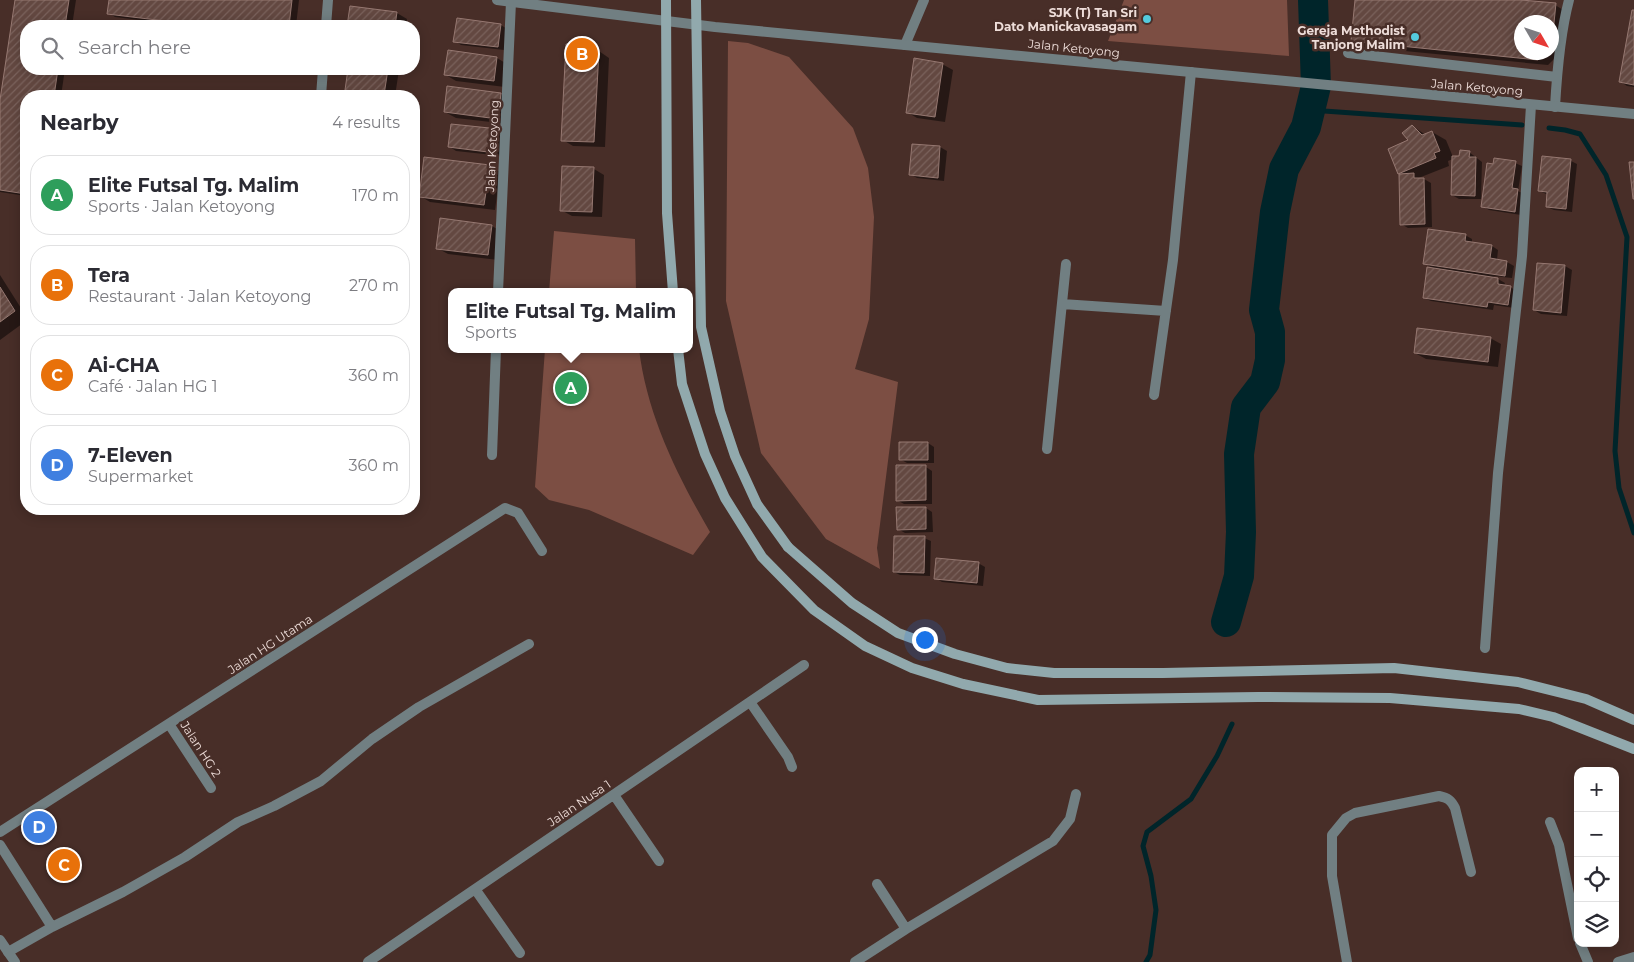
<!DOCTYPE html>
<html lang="en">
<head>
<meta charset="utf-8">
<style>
	body { margin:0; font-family:Montserrat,sans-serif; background:#f7f7f7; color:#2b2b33 }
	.controls { position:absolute; right:15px; bottom:15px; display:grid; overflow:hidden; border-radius:10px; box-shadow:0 2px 12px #0003 }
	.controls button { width:45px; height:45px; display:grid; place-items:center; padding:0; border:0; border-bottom:1px solid #e1e1e2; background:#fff; color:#2b2b33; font:25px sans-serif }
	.compass { position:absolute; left:1514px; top:15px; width:45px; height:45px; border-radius:50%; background:#fff; box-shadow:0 2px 12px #0003; rotate:129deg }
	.you { position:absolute; left:924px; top:639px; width:18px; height:18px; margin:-12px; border:4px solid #fff; border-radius:50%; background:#1a73e8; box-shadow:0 0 0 8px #1a73e833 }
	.badge { display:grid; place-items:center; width:32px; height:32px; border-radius:50%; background:#7c3aed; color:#fff; font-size:16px; font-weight:700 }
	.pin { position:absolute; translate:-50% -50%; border:2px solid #fff; box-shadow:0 1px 5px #0006 }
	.popup { position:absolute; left:448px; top:288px; width:245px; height:65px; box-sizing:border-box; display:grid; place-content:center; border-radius:10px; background:#fff; filter:drop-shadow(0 1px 4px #0005); font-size:16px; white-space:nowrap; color:#7c7c81 }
	.popup b { font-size:19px; color:#2b2b33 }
	.popup::after { content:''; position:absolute; left:50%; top:100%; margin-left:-10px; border:10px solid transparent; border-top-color:#fff }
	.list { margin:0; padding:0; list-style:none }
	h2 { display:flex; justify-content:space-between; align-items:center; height:65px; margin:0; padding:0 20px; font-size:21px }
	h2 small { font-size:16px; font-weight:400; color:#7c7c81 }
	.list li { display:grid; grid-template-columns:32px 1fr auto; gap:15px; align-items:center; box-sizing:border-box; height:80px; margin:0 10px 10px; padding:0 10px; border:1px solid #e1e1e2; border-radius:20px }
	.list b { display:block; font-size:19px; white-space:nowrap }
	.list p { margin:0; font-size:16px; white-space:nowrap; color:#7c7c81 }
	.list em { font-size:16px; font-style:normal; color:#7c7c81 }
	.icon { flex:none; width:28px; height:28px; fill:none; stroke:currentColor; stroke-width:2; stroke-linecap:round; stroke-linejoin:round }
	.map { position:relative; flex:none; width:1634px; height:962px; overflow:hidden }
	.search { position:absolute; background:#fff; box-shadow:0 2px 12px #0003; left:20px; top:20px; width:400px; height:55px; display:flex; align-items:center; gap:12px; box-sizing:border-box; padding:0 18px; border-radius:20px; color:#7c7c81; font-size:19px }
	.panel { position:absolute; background:#fff; box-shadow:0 2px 12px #0003; left:20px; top:90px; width:400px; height:425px; border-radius:20px }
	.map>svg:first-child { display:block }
</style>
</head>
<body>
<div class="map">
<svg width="1634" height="962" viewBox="0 0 1634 962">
	<defs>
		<pattern id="building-hatch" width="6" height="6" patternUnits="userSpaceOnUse" patternTransform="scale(1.25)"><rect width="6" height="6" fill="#634841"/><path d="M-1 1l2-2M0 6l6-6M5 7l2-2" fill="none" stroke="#7a625c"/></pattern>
	</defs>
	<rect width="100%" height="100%" fill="#482e28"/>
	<!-- green -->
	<path fill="#7c4e43" d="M1124,0h163l2,56 -181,-15z
		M728,41l20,2 41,14 64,71 15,40 6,49 -5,102 -14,50 43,13 -21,166 3,21 -54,-30 -65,-86 -35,-152z
		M554,231l81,8 1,53h-87z
		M545,349h94c8,66 38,126 71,183l-17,23 -104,-45 -40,-10 -14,-13z"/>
	<!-- shadow -->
	<path fill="#0007" fill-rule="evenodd" d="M17,0h59l-4,26h-46v43h39l-4,27h-35v100l-26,-4v-84z
		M110,0h189l-3,26h-107l-74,-9 -6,-4z
		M1357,0h152l46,5 10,6 -4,41 -13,13 -185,-18 -11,-6zM1522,22h30v30h-30z
		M351,7l46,6 10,6 -1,7h-58z
		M1634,12v75l-7,-1 -6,-4z
		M501,25l6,4 -3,21 -43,-5 -6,-4z
		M593,47l16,11 -4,89 -32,-1 -10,-6z
		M449,52l48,6 10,6 -2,23 -49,-6 -10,-6z
		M942,64l11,6 -8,52 -28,-4 -10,-6z
		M349,69l50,1 -4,26h-38l-10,-6z
		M501,94l10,6 -3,24 -52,-6 -11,-6z
		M1412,126l14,9 6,-3 14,8 7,17h7l9,-5 13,10 -1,37h-22l-7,-4 1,-36 -5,2 1,5 -33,13h8l7,4 1,44 -24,1 -7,-4 2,-49 -4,-2 12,-33z
		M498,131l7,4 -3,21 -46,-5 -6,-4z
		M913,145l27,2 7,4 -3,30 -27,-3 -7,-4z
		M1571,161l6,3 -5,48 -18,-2 -7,-3 1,-12 -8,-4z
		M1515,163l7,3 -4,25 6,3 -3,21 -32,-5 -7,-4z
		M489,166l11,6 -5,38 -65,-8 -10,-6z
		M594,169l10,6 -2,42 -30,-1 -11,-6z
		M492,226l10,6 -4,28 -50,-6 -11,-6z
		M1465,235l7,4v4l20,3 6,4 -1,10 10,2 7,4 -2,12 -19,-2 12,7 -1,3 6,1 7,4 -3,17 -20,-3 -1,5 -62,-9 -7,-3 12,-28 -12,-7z
		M1565,266l7,4 -5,46 -26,-2 -7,-4z
		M0,275l26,41v5l-26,19z
		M1490,338l11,6 -3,23 -72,-8 -11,-6z
		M928,443l6,4v16h-27l-7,-4z
		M926,467l6,4v33h-28l-7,-4z
		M926,508l6,4 1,20 -28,1 -7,-4z
		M924,538l7,3 -1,35 -30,-1 -6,-3z
		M978,563l7,4 -2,19 -41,-4 -6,-4z"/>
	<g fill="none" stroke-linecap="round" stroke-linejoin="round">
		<!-- stream -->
		<path stroke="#00252a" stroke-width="5" d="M1310,110l212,15
			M1549,128l16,2 15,4 26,41 21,62 -12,214 4,37 15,45
			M1146,962l4,-7 6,-45 -5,-34 -8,-30 4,-14 44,-33 26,-43 15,-32"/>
		<!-- river -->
		<path stroke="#00252a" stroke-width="30" d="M1226,622l13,-46 2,-44 -2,-78 7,-47 19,-25 5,-22v-28l-6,-22 11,-98 9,-43 22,-42 10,-41 -3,-86"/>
	</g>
	<!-- building -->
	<path fill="url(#building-hatch)" stroke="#967871" d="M15,0h54l-4,26h-39v43h32l-4,27h-28v98l-26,-4v-90z
		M109,0h183l-3,26h-82l-100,-12z
		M1355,0h166l35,3 -4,40v-21h-30v30h23l-7,8 -187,-19z
		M350,6l47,6 -2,14h-48z
		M1632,10h2v75l-15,-3z
		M457,18l44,6 -3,23 -45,-5z
		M566,44l27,2 6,5 -5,91 -33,-1z
		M448,50l49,7 -3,24 -50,-6z
		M914,58l29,5 -8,54 -29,-4z
		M348,69h40l-4,26 -39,-5z
		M447,86l54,7 -3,26 -54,-7z
		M451,124l48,5 -3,24 -48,-6z
		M1412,125l10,10 10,-4 8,20 -6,2 2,5 -38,16 -10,-25 20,-9 -6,-7z
		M912,144l28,2 -2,32 -29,-3z
		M1460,150l10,1 -1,6h7l-1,39 -24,-1 1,-39h7z
		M1542,156l29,3 -5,50 -20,-2 1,-15 -9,-1z
		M424,157l66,8 -6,40 -65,-8z
		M1494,158l22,3 -4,27 6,1 -3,23 -34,-5 6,-44 6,1z
		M1629,162h5v37h-1z
		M562,166l32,1 -2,45 -32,-1z
		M1414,173v5h10l1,46 -25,1 -1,-51z
		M440,218l52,7 -4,30 -52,-6z
		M1428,229l38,5 -1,7 27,4 -2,13 17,3 -2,15 -82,-12z
		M1537,263l28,2 -4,48 -28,-3z
		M1427,267l71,11v6l13,2 -3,19 -20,-3 -1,5 -64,-9z
		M0,287l15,24 -15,11z
		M1417,328l74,9 -3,25 -74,-9z
		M899,442h29v18h-29z
		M896,465h30v35l-30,1z
		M896,507h30v22l-29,1z
		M894,536h31l-1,37 -31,-1z
		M936,558l43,4 -2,21 -43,-4z"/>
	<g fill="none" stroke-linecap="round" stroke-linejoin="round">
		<!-- minor -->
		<path stroke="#717f82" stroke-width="10" d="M326,26l2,-26
			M905,45l19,-45
			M1348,53l209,24
			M321,96l2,-27
			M1555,107c2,-36 5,-73 14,-107
			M498,292l13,-290
			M1062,304l104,7
			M1154,395l19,-135 18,-188
			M1047,449l19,-185
			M492,455l4,-106
			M1485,648l13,-175 24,-217 9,-151
			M750,702l38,55 4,10
			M169,724l42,64
			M614,795l45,66
			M1550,822l9,23 19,93
			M0,832l505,-324 13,5 24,38
			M0,845l52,82
			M877,884l29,45
			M475,889l45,64
			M1580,943l8,19
			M8,952l44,-25 71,-35 62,-35 53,-35 36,-16 47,-25 51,-42 47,-32 110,-63
			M368,962l436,-297
			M855,962l51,-33 147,-88 17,-22 6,-25
			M1347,962l-15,-86v-41l14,-17 9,-5 84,-17c9,2 12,4 16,12l16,64
			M1618,962l16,-5"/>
		<!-- tertiary -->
		<path stroke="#717f82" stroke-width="10" d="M497,0l218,27 919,87
			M0,940l15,22"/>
		<!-- secondary -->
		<path stroke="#91a9ad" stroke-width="10" d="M678,349l4,35 23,70 20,44 37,59 52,53 51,36 47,22 51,16 75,16 220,-3 132,1 129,11 34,8 81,32
			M788,547l64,56 46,30 57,21 52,14 47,5h109l231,-5 124,14 68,17 48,21"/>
		<!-- secondary-bridge -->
		<path stroke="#91a9ad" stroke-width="10" d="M666,0l1,213 6,79
			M696,0l5,327 19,84 15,45 22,48 31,43"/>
	</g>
	<!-- markers -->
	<g fill="#54cadd" stroke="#482e28" stroke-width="2">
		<circle cx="1147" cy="19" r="5"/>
		<circle cx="1415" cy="37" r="5"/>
	</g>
	<g text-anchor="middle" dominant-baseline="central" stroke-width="5" stroke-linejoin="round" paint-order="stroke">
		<!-- poi labels -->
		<g font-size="12" font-weight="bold" fill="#eeddd9" stroke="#482e28" text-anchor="end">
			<text x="1137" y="12">SJK (T) Tan Sri<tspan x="1137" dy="14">Dato Manickavasagam</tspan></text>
			<text x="1405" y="30">Gereja Methodist<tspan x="1405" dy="14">Tanjong Malim</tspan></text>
		</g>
		<!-- street labels -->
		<g font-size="12" fill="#eeddd9" stroke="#482e28">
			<text transform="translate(1074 48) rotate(6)">Jalan Ketoyong</text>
			<text transform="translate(1477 87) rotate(5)">Jalan Ketoyong</text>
			<text transform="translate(492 146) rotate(-87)">Jalan Ketoyong</text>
			<text transform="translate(270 644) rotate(-33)">Jalan HG Utama</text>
			<text transform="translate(201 749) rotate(57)">Jalan HG 2</text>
			<text transform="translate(579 803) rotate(-34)">Jalan Nusa 1</text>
		</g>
	</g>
</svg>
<div class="controls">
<button>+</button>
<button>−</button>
<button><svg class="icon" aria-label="locate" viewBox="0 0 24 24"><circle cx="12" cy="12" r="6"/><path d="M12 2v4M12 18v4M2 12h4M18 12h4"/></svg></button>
<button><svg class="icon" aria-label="layers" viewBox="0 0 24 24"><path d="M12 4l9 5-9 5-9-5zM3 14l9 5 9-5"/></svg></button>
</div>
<svg class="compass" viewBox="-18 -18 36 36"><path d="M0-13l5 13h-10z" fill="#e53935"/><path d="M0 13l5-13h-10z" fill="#7c7c81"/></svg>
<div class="you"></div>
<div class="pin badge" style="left:571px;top:388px;background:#2e9e5b">A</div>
<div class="popup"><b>Elite Futsal Tg. Malim</b>Sports</div>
<div class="pin badge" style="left:582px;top:54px;background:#e8710a">B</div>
<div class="pin badge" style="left:64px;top:865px;background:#e8710a">C</div>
<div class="pin badge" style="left:39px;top:827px;background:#3f7fe0">D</div>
<div class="search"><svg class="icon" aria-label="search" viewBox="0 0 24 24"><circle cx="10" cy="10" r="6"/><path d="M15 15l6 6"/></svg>Search here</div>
<section class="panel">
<h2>Nearby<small>4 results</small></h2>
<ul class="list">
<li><span class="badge" style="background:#2e9e5b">A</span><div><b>Elite Futsal Tg. Malim</b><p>Sports · Jalan Ketoyong</p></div><em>170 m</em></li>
<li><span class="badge" style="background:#e8710a">B</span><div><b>Tera</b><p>Restaurant · Jalan Ketoyong</p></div><em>270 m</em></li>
<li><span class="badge" style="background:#e8710a">C</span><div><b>Ai-CHA</b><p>Café · Jalan HG 1</p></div><em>360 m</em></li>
<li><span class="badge" style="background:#3f7fe0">D</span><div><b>7-Eleven</b><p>Supermarket</p></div><em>360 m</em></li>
</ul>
</section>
</div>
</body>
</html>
